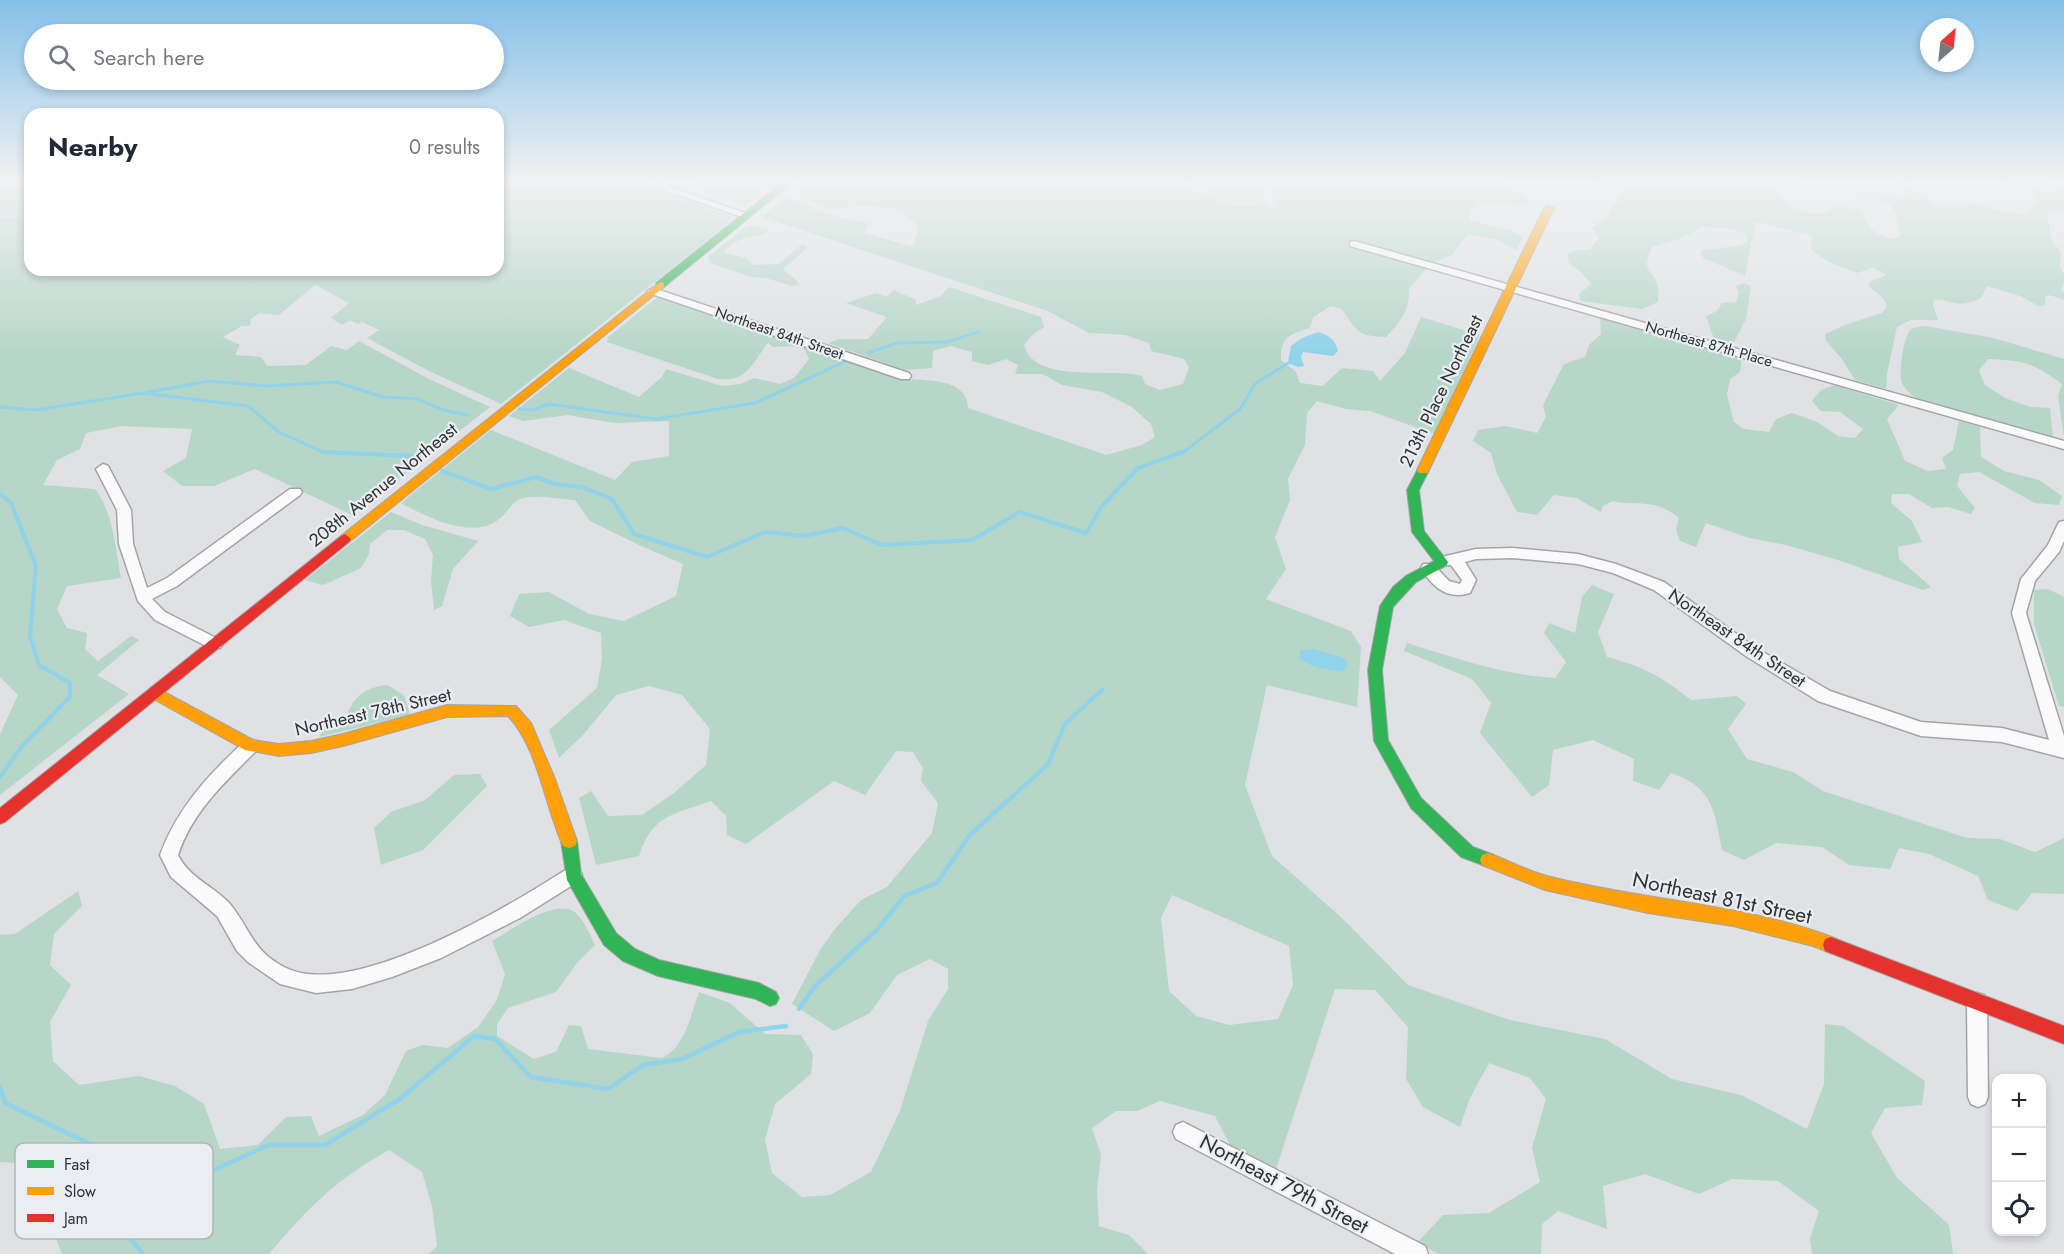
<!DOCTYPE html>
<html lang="en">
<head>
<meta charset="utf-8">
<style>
	body { margin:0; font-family:Jost,sans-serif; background:#f6f6f7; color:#1f2937 }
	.controls { position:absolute; right:18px; bottom:18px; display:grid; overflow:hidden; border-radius:12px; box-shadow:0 3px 9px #0003 }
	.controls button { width:54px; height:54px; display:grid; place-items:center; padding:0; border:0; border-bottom:2px solid #e0e1e3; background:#fff; color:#1f2937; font:30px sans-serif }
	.compass { position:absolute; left:1920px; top:18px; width:54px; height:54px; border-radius:50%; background:#fff; box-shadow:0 3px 9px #0003; rotate:27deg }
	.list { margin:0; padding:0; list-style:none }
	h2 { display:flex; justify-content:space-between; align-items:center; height:78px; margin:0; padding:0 24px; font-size:26px }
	h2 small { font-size:20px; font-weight:400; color:#747a83 }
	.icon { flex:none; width:33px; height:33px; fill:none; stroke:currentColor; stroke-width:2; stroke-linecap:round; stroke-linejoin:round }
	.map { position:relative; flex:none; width:2064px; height:1254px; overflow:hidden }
	.search { position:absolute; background:#fff; box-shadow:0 3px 9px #0003; left:24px; top:24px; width:480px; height:66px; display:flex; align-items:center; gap:15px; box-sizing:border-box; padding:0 21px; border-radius:33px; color:#747a83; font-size:22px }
	.panel { position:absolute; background:#fff; box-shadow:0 3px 9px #0003; left:24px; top:108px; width:480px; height:168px; border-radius:18px }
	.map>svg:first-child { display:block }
</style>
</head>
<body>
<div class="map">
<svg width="2064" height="1254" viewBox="0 0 2064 1254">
	<rect width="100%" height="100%" fill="#dfe1e4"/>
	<!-- green -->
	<path fill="#b6d6c8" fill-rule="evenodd" d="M0,181h30v89h468v-89h132l101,35 -1,6 -229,182 -72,-33 -62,-33 12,-8 -17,-8 -4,2 -8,-4 -8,5 -11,-7 18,-15 -34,-18 -36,30 -20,-2 -8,6 -1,7h-8l-19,11 17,8 -5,10 26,2 6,9 39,-1 25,-19 16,4 12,-9 70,38 61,28 -138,108 -97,-46 -41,17h-32l-19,-15 23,-13 6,-29 -71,-3 -35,7 -6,16 -23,11 -14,25 52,4c19,25 20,59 26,89l-54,8 -10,23 10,19 20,5 -2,16 13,12 33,-25 8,4 -42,35 32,19 -129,101v-61l18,-39 -18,-18z
		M700,181h77l-32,24 -55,-18z
		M808,181h369l53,24 36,-1 6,4 4,-2 -6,-8 6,-17h223l26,16 3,8 -44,-3 -12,7 -3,11 43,11 11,6 -7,13 -19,-10 -29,-6 -16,21 -19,8 -82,-23 -3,6 79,22 -18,20c1,22 -8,33 -23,49 -28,-1 -29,-5 -44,-28l-11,-3 -18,11 -3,11c-20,6 -30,9 -29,32l15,12 4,11 23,3 19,-18 31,3 7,10 25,-28 16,-36 59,18 -45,99 -65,-23 -24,-2 -29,-8 -10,12 -2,32 -17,34 2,21 -15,37 11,32 -20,30 85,32 10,16 -4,60 -90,-22 -22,100 27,71 71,63 65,66 102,35 95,19 67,40 69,16 66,34 17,-45 1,-60 18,2 82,55 -3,24 -37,3 -14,25 26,45 52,47 4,29h-141l-2,-15 9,-28 -41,-30 -46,-2 -33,15 -54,-20 -42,12 4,43 -49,-18 -16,13 -1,30h-102l-22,-11 26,-28 46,-2 51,-31 -8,-34 14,-49 -16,-21 -41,-15 -20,37 -9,27 -37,-20 -17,-28 2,-52 -33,-37 -40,-1 -59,180 -45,-22 -16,-31 -55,-15 -23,10h-21l-24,17 9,27 -4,35 2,36 30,9 19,19h-719l8,-8 -5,-40 -10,-34 -33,-22c-53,29 -81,58 -120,104h-207l-35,-90 -27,-2v-227l15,-1 63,-43 4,15 -28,28 -4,31 21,20 -21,37 3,39 26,24 60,-9 36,10 29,18 16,45 38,-4 28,-28 25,-1 8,20 44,-21 22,-20 21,-44 16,-6 26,3 30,-21 19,-27 8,-26 -13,-33c18,-10 64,-45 84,-28 8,7 14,22 19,32l-18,18 -21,29 -48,16 -11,16v12l37,23 22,-7 13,-27 12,1 7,23 74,9c23,-10 29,-44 37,-66l31,11 35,31 36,1 12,19 -2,20 -36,30 -10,36 7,33 30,24 28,-2 41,-23 29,-61 28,-90 20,-32v-20l-18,-10 -33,16 -27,38 -36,18 -42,-27 28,-54 15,-21 26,-29 26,-13 45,-54 6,-30 -17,-22 2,-13 -10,-16 -17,-1 -31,44 -31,-14 -88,63 -19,-9 -1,-19 -15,-15c-36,13 -60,14 -72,55l-43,9 -17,-67 12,-7 17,25 34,-1 32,-22 32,-28 4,-36 -28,-34 -33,-9 -33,9 -33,40 -24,23 -10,-28 48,-42 5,-29 -1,-26 -37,-13 -35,7 -19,-11 9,-22 30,-2 40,22 35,7 52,-25 7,-32 -44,-19 -49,-24 -15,-21c-15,-1 -44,-7 -57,0 -7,4 -13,15 -20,20 -27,20 -71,-3 -97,-17l90,-73 124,50 17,-18 37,-6v-35l-55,2 -46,-8 -45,6 -14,-5 60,-48 70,29 23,-20 4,-8 56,17 19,-2 13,-6 26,6 14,-6 15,-19 -4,-9 -13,-4 -19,1 -5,-4c-17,21 -20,39 -50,36l-111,-37 1,-5 50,-40 242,82c22,1 68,-2 68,29l138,47 36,-10 13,-8 -4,-13 -19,-17 -30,-15 -40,-7 -19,-11h-28l3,-9 -12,-6 -18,6 -16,-4v-9l-21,-6 -18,5 -1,17 -27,2 -77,-27 12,-4h28l19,-22 -41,-14 30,-10 10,4 8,-7 22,10v5l25,-9 8,-9 92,30 3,10 -12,8 -8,10c1,3 3,9 6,12 23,24 82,11 112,19l3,8 15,6 23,-6 6,-17 -5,-8 -33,-8 -2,-8 -24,-8 -36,-2 -41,-22 -287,-94 20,-16 9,-3 12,4 18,10 49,12 -5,9 49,14 6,-19 -18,-18 -34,-5 -31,4 -9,-1 -34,-15zM1172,895l117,51 4,39 -15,34 -49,6 -33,-9 -27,-25 -8,-73z
		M1189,181h81l1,1c-8,40 -58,12 -80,2z
		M1592,181h197l25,5 -4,4 -29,-5 -5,5c4,14 25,22 39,24 8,1 16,-4 22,-9l24,5c8,19 15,29 37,28l3,-5c-4,-7 -3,-12 -5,-19 -5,-16 -26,-14 -38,-18l-2,-4 6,-2 39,8 6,-5 -11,-12h8l29,23 20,4 22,-5 24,8 28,4 9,-10v-11l-34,-13h29l33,7v25l-17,-3 4,29 10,13 -1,16 4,6v9l-3,7 3,2v8l-14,-5 -5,2v8l-5,2 -20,-11 -33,-10 -6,12c-8,4 -17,7 -26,5 -9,-1 -12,-5 -21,-3l-1,6 5,14h-27l-14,7 -10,46 -1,16 -31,-9 -13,-21 -16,-18 -1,-7 20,-9 37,-12 5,-7 -5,-9 -13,-10v-5l17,-7 -13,-8 -15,6c-16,-6 -36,-11 -47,-25l1,-13 -57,-13 -10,54 -42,-18 -2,-4 1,-4 39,-4 7,-6 -3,-7 -18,-5 -25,-1 -22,12 -28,8c-12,28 1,21 6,40 1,4 0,11 0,15l-16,7 -61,-8 -2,-7 12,-10 -10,-12 -12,-9 -2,-9 7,-4h16l9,-12 -7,-10 17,-13 5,-11 12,-15z
		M748,225l22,5c-11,8 -13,5 -25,8 -8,2 -16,9 -22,14l23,6 8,7 25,-1 22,-19h5l1,3 -24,21c4,7 12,7 17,16l-8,1 -26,-8 -14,-1 -42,-14 -2,-6z
		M1744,283l7,3 -5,33 -13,25 -19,-5 -8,-23 11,-5 5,-8 14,-1 3,-9 -3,-7z
		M1600,318l142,40 -2,14 -10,7 -3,15 7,28 10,7 25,3 7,-13 16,-6 25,9 21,14 17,2 8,-9 -23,-17 -19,-1 -9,-10 9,-11 13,-5 65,20 -12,14 18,42 23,10 18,-2 -4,-11 11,-8 6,-29 21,6 1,30 23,14 35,9 23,16 -3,9 -24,-2 -56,-31 -19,2 -3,12 18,22 -4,6 -23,-7 -16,1 -23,-14h-17l-1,9 21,18 10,21 -24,5 1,12 32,28 -8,3 -85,-30 -52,-15 -37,-7 -43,-15 -10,24 -16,-6 -4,-11 3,-12c-26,-21 -38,-11 -67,-17l-9,5 -2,6 -25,-14 -22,-3 -17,20 -20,-3 -20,-38 -6,-21 -18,-12 5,-11 28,-4 31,7 9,-16 -3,-12 21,-41 21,-7 4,-12 12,-11z
		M1925,326l69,12 70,21v78l-6,-41 4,-12c-27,-21 -41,-24 -74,-25l-9,11 6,15 20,13 25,9 20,1 3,30 -130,-35c-8,-6 -17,-11 -21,-20 -4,-8 2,-49 9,-54 4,-2 10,-2 14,-3z
		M391,512l31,13 56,16 -25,28 -11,37 -8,4 -3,-30 2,-25 -8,-16 -21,-9h-17l-17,14 -1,10 -8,14 -38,17 -18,-5z
		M1592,585l22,9 -16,38 9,25c37,10 54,19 84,43l46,-4 9,8 -18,25 19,30 46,13 30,19 144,47 33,1 35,13 29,-14v56l-32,-1 -15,18 -29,-11 -10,-24 -49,-22 -30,-6 -9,21 -41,-4 -27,-18 -46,-4 -32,17 -22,-10c-8,-40 -9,-63 -51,-77l-12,17 -26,-9 1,-22 -41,-19 -40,10 -4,35 -17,12 -52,-64 11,-30 -19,-24 -68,-28 3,-8c49,15 96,32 148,35l11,-16 -22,-29 5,-10 26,10 7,-36z
		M2048,589l16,8v110l-5,-1 -25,-82v-34z
		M387,685l17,10 6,20 -91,22 7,-12 20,-8c8,-21 18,-29 41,-32z
		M480,774l7,12 -64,64 -42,15 -7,-37 17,-16 34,-12 29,-25z"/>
	<!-- water -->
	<path fill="#90d3ea" d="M1318,332c11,3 17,7 20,19l-5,5 -30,-4 -2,5 3,9 -6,1 -10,-4 3,-17 11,-8z
		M1313,649l29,8 6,7 -5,8 -28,-5 -16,-8 2,-9z"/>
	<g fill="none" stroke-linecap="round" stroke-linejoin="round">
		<!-- stream-far2 -->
		<path stroke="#90d3ea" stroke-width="3" d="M0,220h13l15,8 1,6
			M868,353l29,-10 50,-1 32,-10
			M148,392l62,-11 56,5 70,-4 47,15 35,2 25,11 25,5
			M0,407l36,3 107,-17 105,13 31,26 44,20 35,2
			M519,409l14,1 15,-6 108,15 99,-16 89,-41
			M1181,454l59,-45 15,-25 33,-21"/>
		<!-- stream-far1 -->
		<path stroke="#90d3ea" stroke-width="4" d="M325,452l87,4
			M442,471l49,18 45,-12 19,7 27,3 30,12 22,35 73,23 58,-25 39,4 39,-8 39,17 90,-5 48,-28 66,21 16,-27 36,-38 45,-16
			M0,494l11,9 25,63 -6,70 9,29 31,18v14l-48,49 -22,31
			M1004,804l44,-40 17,-40 38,-35"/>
		<!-- stream -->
		<path stroke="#90d3ea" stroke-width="4.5" d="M799,1009l16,-23 62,-56 27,-34 33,-13 32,-47 37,-34
			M0,1087l5,16 85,41 20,70 33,40
			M110,1214l51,-11 55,-34 53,-24h56l76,-47 73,-62 21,3 36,38 77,12 35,-24 39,-6 57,-27 47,-6"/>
		<defs>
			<path id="street" d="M638,181h14l99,34 -1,2h-8z
				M2042,181h22v6l-21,-4z
				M1354,241l710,200v8l-714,-203v-4z
				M653,288l256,85 2,3 -2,3h-8l-252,-86 -2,-2z
				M103,464l5,2 23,44 2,34 14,44 20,-10 123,-89h10l2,3 -2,3 -123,91 -25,13 13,13 55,28 3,4 -3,4h-10l-55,-28 -17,-19 -19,-57 -2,-34 -21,-41z
				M2064,521v20l-5,11 -24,29 -9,32 38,123v22l-62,-16 -81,-6 -103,-35 -72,-45 -92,-66 -41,-17 -35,-9 -65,-6 -37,1 -11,3 11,18 -6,13c-22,7 -38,-6 -49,-25l2,-4h10l16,17 11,3 2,-4 -11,-15 -14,1 -2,-4 2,-4 39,-9 37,-1 65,6 38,10 48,18 92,66 74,43 91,31 81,6 47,12 -37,-127 9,-34 27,-34 11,-23z
				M250,739l6,2 2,5 -2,5c-31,31 -64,61 -78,104 11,23 36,31 52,49 21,26 22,47 56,64 67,32 224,-62 281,-99l6,-2 6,2 3,6 -3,6 -59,37 -79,40 -49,19 -40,12 -36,4 -36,-9 -32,-22 -11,-11 -20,-35 -46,-39 -11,-22c14,-38 37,-67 65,-95 8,-7 15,-17 25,-21z
				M1977,993l7,2 3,7 1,95 -3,7 -7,3 -7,-3 -3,-7 -1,-95 3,-7z
				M1183,1122l242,124 3,8h-33l-219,-115 -3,-7 3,-7z"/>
			<path id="fast" d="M784,181h10l-130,106h-8v-4z
				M1423,466l6,4 -10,20 5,41 24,31 -1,3 -31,17 -23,25 -11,63 6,70 33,58 52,49 21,8 2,5 -2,5 -6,2 -27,-10 -50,-49 -37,-67 -6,-71 12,-64 13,-19 13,-11 28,-15 -22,-29 -5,-42 12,-23z
				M569,834l6,2 2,5 4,33 35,59 19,16 24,11 100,23 17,9 3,6 -3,6 -6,2 -14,-7 -98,-23 -35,-15 -19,-16 -37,-65 -6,-39 2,-5z"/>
			<path id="slow" d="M1549,205l5,3 -125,262 -2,3h-8l-2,-3 127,-262z
				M660,282l4,1v4l-315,255h-8l-2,-3 2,-3z
				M155,687l98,53 26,4 32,-3 32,-7 104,-29 69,1 15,17 24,56 22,62 -2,5 -6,2 -6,-2c-18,-39 -25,-99 -55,-130l-61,1 -104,29 -32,7 -32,3 -34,-6 -95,-53 -2,-4 2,-4z
				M1488,853c20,7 39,18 59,23 96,25 198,27 290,63l2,6 -2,6 -6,2 -18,-7 -80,-20 -85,-13 -103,-23 -63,-25 -2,-5 2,-5z"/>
			<path id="jam" d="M345,534l6,5 -2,3 -344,280 -5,2v-16l341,-272z
				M1831,937l233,89v18l-239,-93 -2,-6 2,-6z"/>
		</defs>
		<!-- street casing -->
		<use href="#street" stroke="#a4a5a7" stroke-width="3"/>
		<!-- fast casing -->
		<use href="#fast" stroke="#a4a5a7" stroke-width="2"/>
		<!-- slow casing -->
		<use href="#slow" stroke="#a4a5a7" stroke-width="2"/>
		<!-- jam casing -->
		<use href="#jam" stroke="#a4a5a7" stroke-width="2"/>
		<!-- street -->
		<use href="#street" fill="#fafafb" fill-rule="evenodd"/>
		<!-- fast -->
		<use href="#fast" fill="#30b455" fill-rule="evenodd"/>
		<!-- slow -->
		<use href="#slow" fill="#ff9f0a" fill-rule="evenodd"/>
		<!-- jam -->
		<use href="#jam" fill="#e5322d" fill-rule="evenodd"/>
	</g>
	<!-- sky -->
	<linearGradient id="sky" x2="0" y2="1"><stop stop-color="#85c0e9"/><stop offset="0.51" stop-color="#f1f2f3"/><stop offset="1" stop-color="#f1f2f3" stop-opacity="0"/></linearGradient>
	<rect width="2064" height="356" fill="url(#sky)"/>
	<g text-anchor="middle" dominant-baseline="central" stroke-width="4.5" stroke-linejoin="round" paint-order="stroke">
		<!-- far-street labels -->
		<g font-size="15" fill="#2f3133" stroke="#eaeef3">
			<text transform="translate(779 333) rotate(19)">Northeast 84th Street</text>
			<text transform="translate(1709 344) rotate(16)">Northeast 87th Place</text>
		</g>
		<!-- street labels -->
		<g font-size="18" fill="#2f3133" stroke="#eaeef3">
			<text transform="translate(1441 391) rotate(-64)">213th Place Northeast</text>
			<text transform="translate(383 485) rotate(-39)">208th Avenue Northeast</text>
			<text transform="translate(1737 638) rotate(34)">Northeast 84th Street</text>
			<text transform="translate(373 712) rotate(-13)">Northeast 78th Street</text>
		</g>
		<!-- near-street labels -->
		<g font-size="21" fill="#2f3133" stroke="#eaeef3">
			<text transform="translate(1722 898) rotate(12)">Northeast 81st Street</text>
			<text transform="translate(1284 1184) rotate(28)">Northeast 79th Street</text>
		</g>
	</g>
	<!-- legend -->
	<rect x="15" y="1143" width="198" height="96" rx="9" fill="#eaeef3" stroke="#b2b5b9" stroke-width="1.5"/>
	<rect x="27" y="1160" width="27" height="8" fill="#30b455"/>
	<rect x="27" y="1187" width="27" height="8" fill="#ff9f0a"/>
	<rect x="27" y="1214" width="27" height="8" fill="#e5322d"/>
	<g font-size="16" fill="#2f3133">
		<text x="64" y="1170">Fast</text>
		<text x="64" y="1197">Slow</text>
		<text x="64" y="1224">Jam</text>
	</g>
</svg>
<div class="controls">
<button>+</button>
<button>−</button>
<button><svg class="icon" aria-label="locate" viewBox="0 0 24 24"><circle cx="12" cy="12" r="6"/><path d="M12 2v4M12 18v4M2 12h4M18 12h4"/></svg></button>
</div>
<svg class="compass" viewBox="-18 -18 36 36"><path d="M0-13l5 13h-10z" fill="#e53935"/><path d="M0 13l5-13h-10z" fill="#747a83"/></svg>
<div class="search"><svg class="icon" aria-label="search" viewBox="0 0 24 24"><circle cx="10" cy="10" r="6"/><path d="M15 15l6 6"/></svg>Search here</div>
<section class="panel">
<h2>Nearby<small>0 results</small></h2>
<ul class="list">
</ul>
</section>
</div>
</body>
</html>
